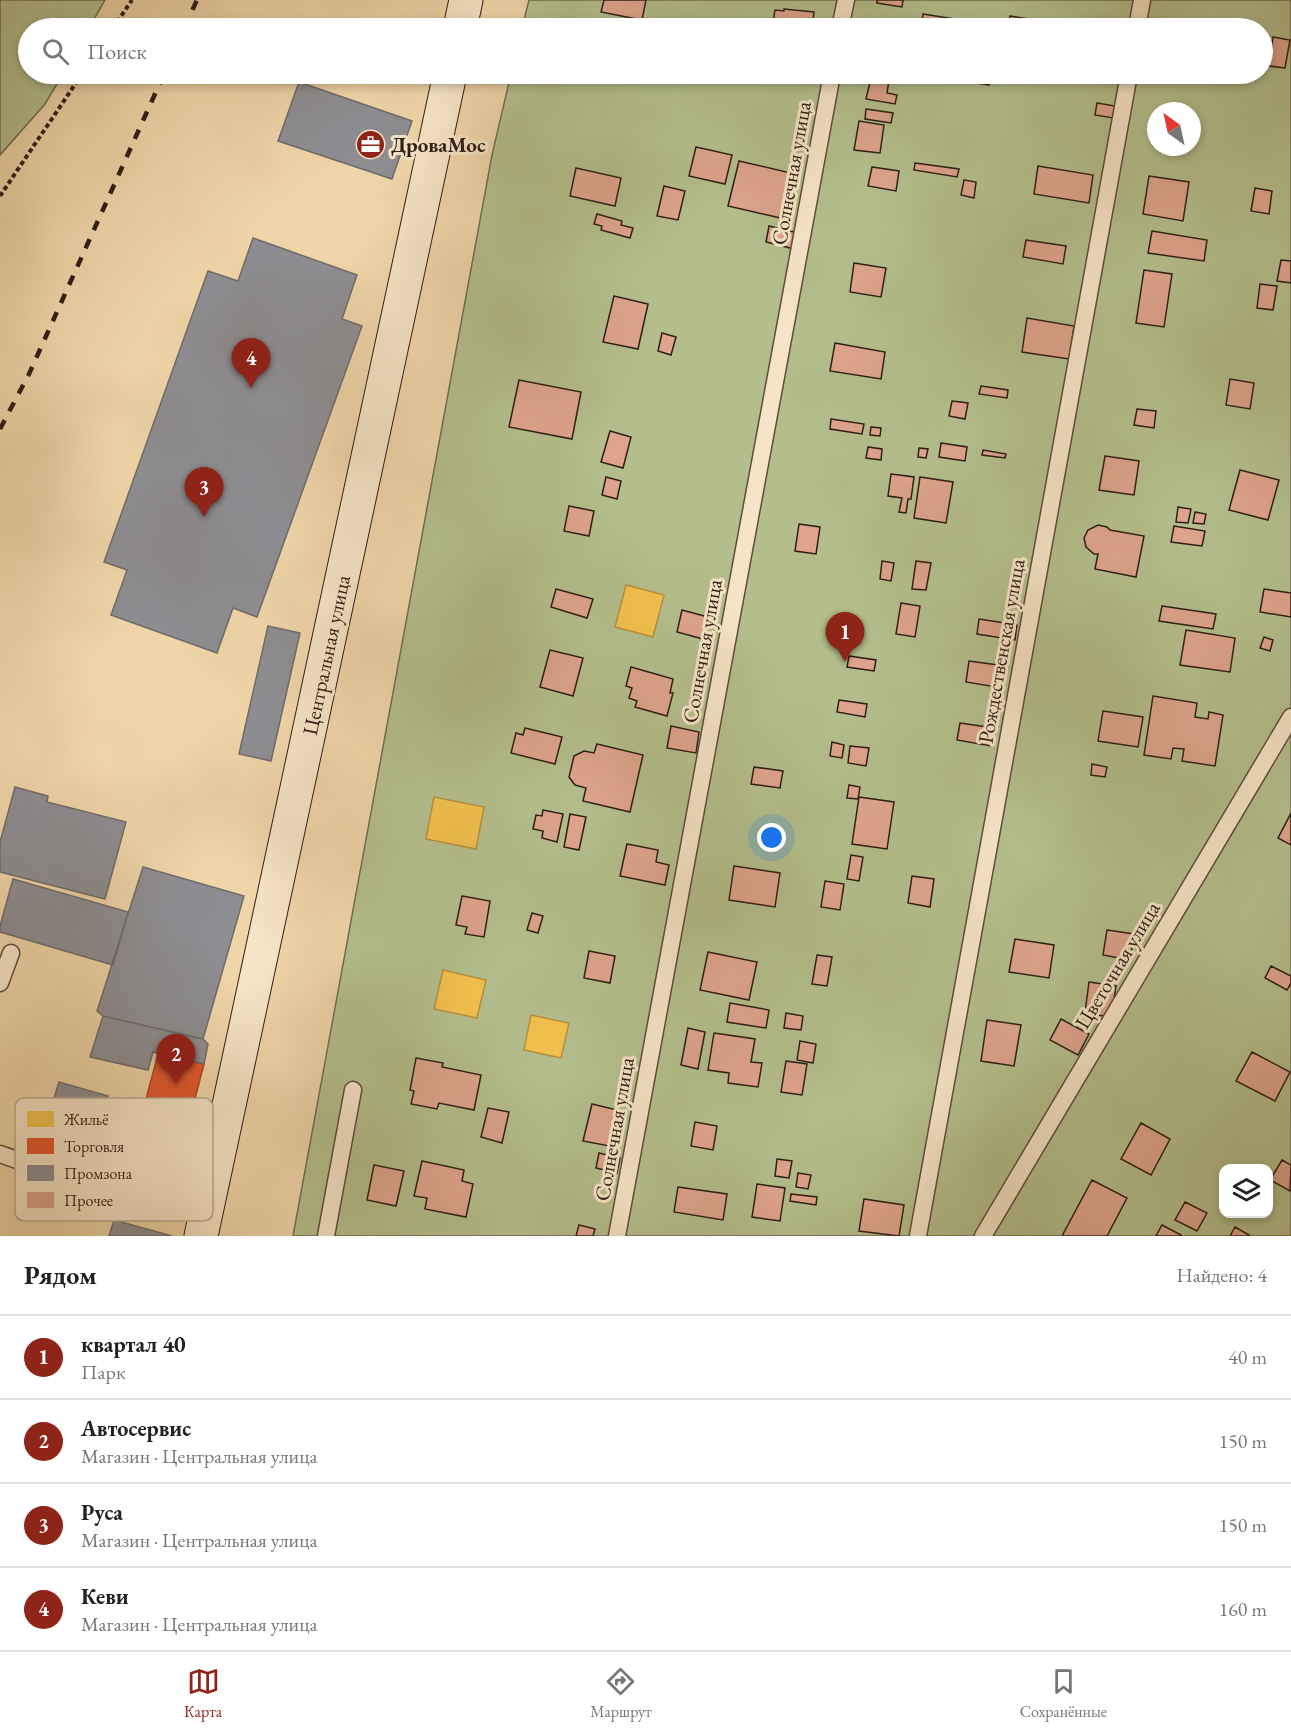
<!DOCTYPE html>
<html lang="ru">
<head>
<meta charset="utf-8">
<style>
	body { margin:0; font-family:"EB Garamond",serif; background:#f6f6f6; color:#222 }
	.controls { position:absolute; right:18px; bottom:18px; display:grid; overflow:hidden; border-radius:12px; box-shadow:0 3px 9px #0003 }
	.controls button { width:54px; height:54px; display:grid; place-items:center; padding:0; border:0; border-bottom:2px solid #e0e0e0; background:#fff; color:#222; font:30px sans-serif }
	.compass { position:absolute; left:1147px; top:102px; width:54px; height:54px; border-radius:50%; background:#fff; box-shadow:0 3px 9px #0003; rotate:327deg }
	.you { position:absolute; left:772px; top:838px; width:21px; height:21px; margin:-15px; border:4px solid #fff; border-radius:50%; background:#1a73e8; box-shadow:0 0 0 9px #1a73e833 }
	.badge { display:grid; place-items:center; width:39px; height:39px; border-radius:50%; background:#8f2418; color:#fff; font-size:20px; font-weight:700 }
	.pin { position:absolute; translate:-50% -50px; filter:drop-shadow(0 2px 3px #0008) }
	.pin::after { content:''; position:absolute; top:32px; width:21px; height:18px; background:inherit; clip-path:polygon(0 0,100% 0,50% 100%) }
	.list { margin:0; padding:0; list-style:none }
	h2 { display:flex; justify-content:space-between; align-items:center; height:78px; margin:0; padding:0 24px; font-size:26px }
	h2 small { font-size:20px; font-weight:400; color:#767676 }
	.list li { display:grid; grid-template-columns:39px 1fr auto; gap:18px; align-items:center; box-sizing:border-box; height:84px; padding:0 24px; border-top:2px solid #e0e0e0 }
	.list b { display:block; font-size:22px; white-space:nowrap }
	.list p { margin:0; font-size:20px; white-space:nowrap; color:#767676 }
	.list em { font-size:20px; font-style:normal; color:#767676 }
	.icon { flex:none; width:33px; height:33px; fill:none; stroke:currentColor; stroke-width:2; stroke-linecap:round; stroke-linejoin:round }
	.map { position:relative; flex:none; width:1291px; height:1236px; overflow:hidden }
	.search { position:absolute; background:#fff; box-shadow:0 3px 9px #0003; left:18px; right:18px; top:18px; height:66px; display:flex; align-items:center; gap:15px; box-sizing:border-box; padding:0 21px; border-radius:33px; color:#767676; font-size:22px }
	.sheet { height:414px; background:#fff }
	nav { display:flex; justify-content:space-around; align-items:center; box-sizing:border-box; height:84px; border-top:2px solid #e0e0e0; background:#fff; font-size:16px; color:#767676 }
	nav a { display:grid; justify-items:center; gap:3px }
	nav .on { color:#8f2418 }
	.map>svg:first-child { display:block }
</style>
</head>
<body>
<div class="map">
<svg width="1291" height="1236" viewBox="0 0 1291 1236">
	<rect width="100%" height="100%" fill="#efd5a8"/>
	<filter id="stains"><feTurbulence type="fractalNoise" baseFrequency=".00333" numOctaves="4"/><feColorMatrix values="0 0 0 0 .2 0 0 0 0 .09 0 0 0 0 .02 0 0 0 .5 -.17"/></filter>
	<radialGradient id="worn" r=".72"><stop offset=".6" stop-color="#630" stop-opacity="0"/><stop offset="1" stop-color="#630" stop-opacity=".3"/></radialGradient>
	<!-- green -->
	<path fill="#b3be8c" stroke="#706e50" stroke-width="1.5" fill-rule="evenodd" d="M0,0h105l-16,28h-61v46h35l-18,30 -45,51z
		M529,0h762v1236h-998l199,-1081 19,-81h751v-46h-740zM1156,111h36v36h-36zM1224,1168h44v46h-44z"/>
	<!-- homes -->
	<path fill="#f2c14e" stroke="#b7903d" stroke-width="1.5" d="M626,585l38,10 -11,42 -38,-10z
		M434,797l50,10 -8,42 -50,-10z
		M443,970l43,10 -9,38 -43,-9z
		M531,1015l38,8 -8,35 -37,-8z"/>
	<!-- shops -->
	<path fill="#e4572e" stroke="#ad4626" stroke-width="1.5" d="M158,1054l46,10 -12,46 -46,-11z"/>
	<!-- industry -->
	<path fill="#8d8d92" stroke="#706b6c" stroke-width="1.5" d="M299,82l113,39 -20,58 -114,-38z
		M253,238l104,37 -15,44 20,7 -105,291 -24,-9 -16,45 -106,-38 16,-45 -23,-8 104,-291 30,10z
		M268,626l32,7 -29,128 -32,-7z
		M15,787l33,9 -1,6 79,20 -21,77 -105,-27v-30z
		M143,867l101,29 -41,143 -100,-23 -6,-5z
		M13,879l115,33 -15,53 -113,-33v-6z
		M103,1016l100,23 5,5 -4,20 -51,-12 -5,18 -58,-13z
		M59,1082l49,14 -16,55 -50,-14z
		M114,1220l58,16h-63z"/>
	<!-- building -->
	<path fill="#dea48d" stroke="#2e1d15" stroke-width="1.5" d="M604,0h42l-4,20 -41,-8z
		M877,0h26l-1,7 -25,-4z
		M784,9l30,3 -2,16h-40l3,-18 9,1z
		M923,14l51,8 -1,6h-52z
		M1010,16l25,4 -1,8h-26z
		M1273,37l17,3 -5,28 -16,-2z
		M872,74h18l-3,19 10,2 -2,9 -29,-5z
		M916,74h75l-2,11z
		M1097,103l18,3 -2,12 -18,-3z
		M866,109l27,4 -2,10 -26,-4z
		M859,121l25,4 -4,28 -26,-3z
		M696,147l36,8 -7,29 -36,-8z
		M739,161l56,13 -10,45 -57,-13z
		M915,163l44,6 -2,8 -43,-7z
		M1038,166l55,9 -4,28 -55,-9z
		M872,167l27,4 -3,20 -28,-5z
		M576,168l45,10 -6,28 -45,-10z
		M1149,176l40,6 -6,39 -40,-7z
		M964,180l12,2 -2,16 -13,-3z
		M664,186l21,5 -7,29 -21,-4z
		M1255,188l17,3 -3,23 -18,-3z
		M597,214l25,7 -1,4 12,3 -3,10 -29,-8 1,-4 -8,-2z
		M769,226l33,8 -4,16 -32,-8z
		M1152,231l55,9 -3,21 -56,-8z
		M1026,240l40,6 -3,18 -40,-7z
		M1281,260l10,1v22l-14,-2z
		M854,263l32,5 -5,29 -31,-5z
		M1144,270l28,4 -8,53 -28,-4z
		M1260,284l17,2 -4,24 -16,-2z
		M614,296l34,8 -10,45 -35,-7z
		M1027,318l47,8 -5,33 -47,-7z
		M662,333l14,4 -5,18 -13,-4z
		M835,343l50,9 -4,27 -51,-8z
		M1230,379l24,4 -4,26 -24,-4z
		M519,380l62,12 -9,47 -63,-12z
		M981,386l27,4 -1,8 -28,-4z
		M952,401l16,2 -3,16 -16,-3z
		M1137,409l19,2 -2,17 -20,-3z
		M831,419l33,5 -2,10 -32,-5z
		M871,427l10,1 -1,8 -10,-1z
		M610,431l21,6 -8,31 -22,-6z
		M941,443l26,4 -2,14 -26,-4z
		M868,447l14,2 -1,11 -15,-2z
		M919,448l9,1 -2,9 -8,-1z
		M983,450l23,4 -1,4 -23,-3z
		M1105,456l34,5 -5,34 -35,-5z
		M1240,470l39,10 -11,40 -39,-10z
		M891,474l23,3 -3,22h-3l-2,14 -7,-1 3,-14 -14,-2z
		M606,477l15,4 -4,18 -15,-4z
		M920,477l33,5 -7,41 -32,-5z
		M569,506l25,5 -5,25 -25,-5z
		M1178,507l13,2 -3,14 -12,-1z
		M1195,512l11,2 -2,10 -11,-1z
		M799,524l21,3 -4,27 -21,-3z
		M1098,525l9,2 3,3 34,6 -8,41 -41,-8 3,-15h-4l-8,-7 -2,-9 4,-8z
		M1174,526l31,5 -3,15 -31,-4z
		M882,561l12,2 -3,18 -11,-2z
		M916,561l15,2 -5,27 -14,-1z
		M556,589l37,10 -6,19 -36,-11z
		M1264,589l27,4v24l-31,-5z
		M901,603l19,3 -5,31 -19,-3z
		M1162,606l54,8 -3,15 -54,-8z
		M682,610l26,7 -5,22 -26,-7z
		M979,619l38,6 -2,15 -38,-6z
		M1186,630l49,8 -5,34 -50,-7z
		M1264,637l9,3 -3,11 -10,-3z
		M550,650l33,8 -10,38 -33,-9z
		M849,656l27,4 -2,11 -27,-4z
		M969,661l36,5 -3,22 -36,-6z
		M631,667l42,12 -3,14h3l-6,23 -32,-9 2,-6 -8,-3 3,-10 -6,-2z
		M1153,696l44,7 -2,14 13,2 1,-7 14,3 -8,51 -33,-5 2,-12 -11,-1 -2,11 -27,-4z
		M839,700l28,4 -2,13 -28,-5z
		M1103,711l40,6 -5,30 -40,-6z
		M960,723l34,5 -3,18 -34,-6z
		M671,726l28,6 -3,21 -29,-5z
		M525,728l37,9 -7,27 -44,-11 5,-20 7,2z
		M832,742l12,3 -2,13 -12,-2z
		M597,744l46,11 -13,57 -47,-11 3,-13 -11,-3 -6,-8 5,-21 10,-5 10,2z
		M850,746l19,2 -3,18 -18,-3z
		M1092,764l15,3 -2,10 -14,-2z
		M754,767l29,4 -3,17 -29,-4z
		M849,785l11,2 -2,12 -11,-1z
		M859,797l35,5 -7,47 -35,-5z
		M543,810l20,4 -6,28 -15,-4 1,-7 -10,-2 3,-14 6,1z
		M1291,813v32l-13,-7z
		M570,814l16,3 -7,33 -15,-3z
		M627,844l31,6 -2,12 13,3 -4,20 -45,-9z
		M851,855l12,2 -4,24 -12,-2z
		M734,866l46,7 -5,34 -46,-7z
		M912,876l22,3 -4,28 -22,-4z
		M825,881l19,3 -4,26 -19,-3z
		M462,896l28,5 -6,36 -19,-3 2,-7 -11,-2z
		M532,913l11,3 -5,17 -11,-3z
		M1107,930l27,4 -4,26 -27,-5z
		M1015,939l39,6 -5,33 -40,-6z
		M589,951l26,5 -5,27 -26,-5z
		M708,952l49,10 -8,38 -49,-10z
		M817,955l15,2 -5,29 -15,-2z
		M1271,966l20,10v7l-4,7 -22,-12z
		M1089,982l27,4 -5,31 -26,-4z
		M730,1003l39,7 -3,18 -39,-6z
		M786,1013l17,3 -2,14 -17,-2z
		M1061,1019l28,15 -11,21 -28,-15z
		M987,1020l34,5 -7,41 -33,-5z
		M688,1028l17,4 -7,37 -17,-4z
		M714,1033l41,6 -4,23 11,1 -4,24 -30,-4 1,-10 -21,-3z
		M800,1041l16,3 -3,19 -16,-3z
		M1252,1052l38,20 -15,29 -39,-20z
		M416,1058l27,5 -1,4 39,8 -7,35 -35,-7 -2,6 -26,-5 3,-13 -4,-1z
		M786,1061l21,3 -5,31 -21,-3z
		M592,1104l25,6 -8,36 -26,-5z
		M488,1108l21,4 -7,31 -21,-6z
		M695,1122l22,4 -4,24 -22,-4z
		M1141,1123l29,16 -19,36 -30,-16z
		M599,1153l21,5 -3,15 -21,-5z
		M777,1159l15,2 -3,17 -14,-2z
		M1282,1160l9,5 -1,26 -20,-11z
		M422,1161l42,9 -2,11 11,3 -7,33 -41,-8 2,-11 -13,-2z
		M374,1165l30,6 -8,35 -29,-6z
		M798,1173l13,2 -3,14 -12,-2z
		M1092,1180l35,18 -20,38h-45z
		M757,1184l28,4 -5,33 -28,-4z
		M678,1187l49,7 -4,26 -49,-8z
		M791,1194l26,3 -1,8 -26,-4z
		M864,1199l40,6 -5,31 -40,-5z
		M1185,1202l22,11 -10,18 -22,-11z
		M579,1225l16,4 -2,7h-17z
		M1162,1225l19,10v1h-25z
		M1235,1227l14,8v1h-19z"/>
	<g fill="none" stroke-linecap="round" stroke-linejoin="round">
		<defs>
			<path id="lane" d="M840,28l6,-28
				M1137,28l5,-28
				M0,983l11,-30
				M121,1127l98,27
				M0,1154l152,54
				M326,1236l27,-146
				M617,1236l215,-1162
				M918,1236l211,-1162
				M983,1236l308,-519"/>
			<path id="secondary" d="M460,28l6,-28
				M201,1236l249,-1162"/>
		</defs>
		<!-- lane casing -->
		<use href="#lane" stroke="#5e4b3a" stroke-width="19"/>
		<!-- secondary casing -->
		<use href="#secondary" stroke="#2e1d15" stroke-width="35"/>
		<!-- path -->
		<path stroke="#2e1d15" stroke-width="4" stroke-dasharray="4.5 3" stroke-linecap="butt" d="M113,28l19,-28
			M0,196l82,-122"/>
		<!-- lane -->
		<use href="#lane" stroke="#f5e4c6" stroke-width="16"/>
		<!-- secondary -->
		<use href="#secondary" stroke="#f5e4c6" stroke-width="33"/>
		<!-- rail -->
		<path stroke="#2e1d15" stroke-width="4.5" stroke-dasharray="10 10" stroke-linecap="butt" d="M184,28l13,-28
			M0,429l29,-55 135,-300"/>
	</g>
	<!-- icons -->
	<defs>
		<symbol id="office-disc" viewBox="-11 -11 22 22"><circle r="9.5" fill="#8f2418" stroke="#f5e4c6"/><path d="M-6-3h4V-5.5h4V-3h4V5H-6ZM-1-4.5V-3h2v-1.5ZM-6 0V1H6V0Z" fill="#fff"/></symbol>
	</defs>
	<g fill-rule="evenodd">
		<use href="#office-disc" x="354" y="128" width="33" height="33"/>
	</g>
	<g text-anchor="middle" dominant-baseline="central" stroke-width="6" stroke-linejoin="round" paint-order="stroke">
		<!-- poi labels -->
		<g font-size="21" font-weight="bold" fill="#2e1d15" stroke="#f5e4c6" text-anchor="start">
			<text x="391" y="144">ДроваМос</text>
		</g>
		<!-- street labels -->
		<g font-size="21" fill="#2e1d15" stroke="#f5e4c6">
			<text transform="translate(791 173) rotate(-80)">Солнечная улица</text>
			<text transform="translate(702 651) rotate(-80)">Солнечная улица</text>
			<text transform="translate(1001 651) rotate(-80)">Рождественская улица</text>
			<text transform="translate(326 655) rotate(-78)">Центральная улица</text>
			<text transform="translate(1117 965) rotate(-59)">Цветочная улица</text>
			<text transform="translate(614 1129) rotate(-80)">Солнечная улица</text>
		</g>
	</g>
	<!-- legend -->
	<rect x="15" y="1098" width="198" height="123" rx="9" fill="#f5e4c6" stroke="#b9a891" stroke-width="1.5"/>
	<rect x="27" y="1111" width="27" height="16" fill="#f2c14e"/>
	<rect x="27" y="1138" width="27" height="16" fill="#e4572e"/>
	<rect x="27" y="1165" width="27" height="16" fill="#8d8d92"/>
	<rect x="27" y="1192" width="27" height="16" fill="#dea48d"/>
	<g font-size="16" fill="#2e1d15">
		<text x="64" y="1125">Жильё</text>
		<text x="64" y="1152">Торговля</text>
		<text x="64" y="1179">Промзона</text>
		<text x="64" y="1206">Прочее</text>
	</g>
	<rect width="100%" height="100%" filter="url(#stains)"/>
	<rect width="100%" height="100%" fill="url(#worn)"/>
</svg>
<div class="controls">
<button><svg class="icon" aria-label="layers" viewBox="0 0 24 24"><path d="M12 4l9 5-9 5-9-5zM3 14l9 5 9-5"/></svg></button>
</div>
<svg class="compass" viewBox="-18 -18 36 36"><path d="M0-13l5 13h-10z" fill="#e53935"/><path d="M0 13l5-13h-10z" fill="#767676"/></svg>
<div class="you"></div>
<div class="pin badge" style="left:845px;top:662px">1</div>
<div class="pin badge" style="left:176px;top:1084px">2</div>
<div class="pin badge" style="left:204px;top:517px">3</div>
<div class="pin badge" style="left:251px;top:388px">4</div>
<div class="search"><svg class="icon" aria-label="search" viewBox="0 0 24 24"><circle cx="10" cy="10" r="6"/><path d="M15 15l6 6"/></svg>Поиск</div>
</div>
<section class="sheet">
<h2>Рядом<small>Найдено: 4</small></h2>
<ul class="list">
<li><span class="badge">1</span><div><b>квартал 40</b><p>Парк</p></div><em>40 m</em></li>
<li><span class="badge">2</span><div><b>Автосервис</b><p>Магазин · Центральная улица</p></div><em>150 m</em></li>
<li><span class="badge">3</span><div><b>Руса</b><p>Магазин · Центральная улица</p></div><em>150 m</em></li>
<li><span class="badge">4</span><div><b>Кеви</b><p>Магазин · Центральная улица</p></div><em>160 m</em></li>
</ul>
</section>
<nav>
<a class="on"><svg class="icon" aria-label="map" viewBox="0 0 24 24"><path d="M3 6l6-2 6 2 6-2v14l-6 2-6-2-6 2zM9 4v14M15 6v14"/></svg>Карта</a>
<a><svg class="icon" aria-label="directions" viewBox="0 0 24 24"><path d="M12 3l9 9-9 9-9-9zM9 14v-3h6M13 9l2 2-2 2"/></svg>Маршрут</a>
<a><svg class="icon" aria-label="saved" viewBox="0 0 24 24"><path d="M7 4h10v16l-5-4-5 4z"/></svg>Сохранённые</a>
</nav>
</body>
</html>
